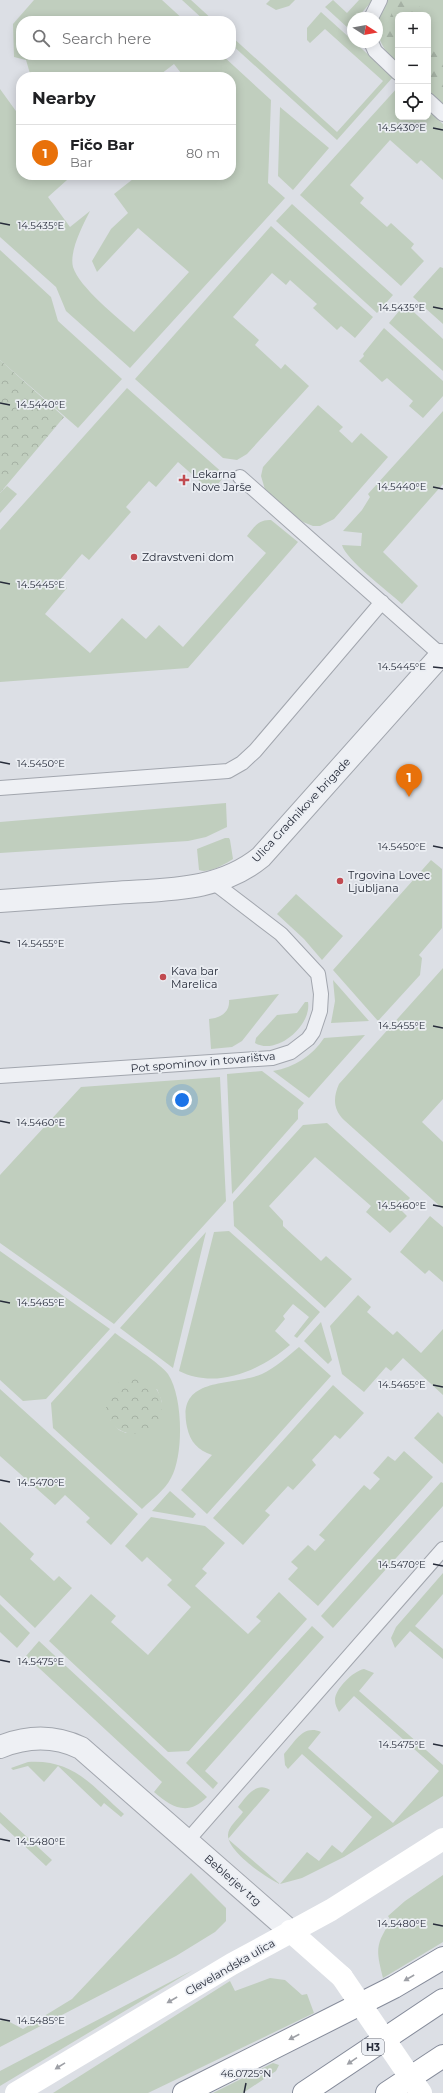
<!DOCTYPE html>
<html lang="en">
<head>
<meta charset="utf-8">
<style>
	body { margin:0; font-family:Montserrat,sans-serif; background:#f2f2f2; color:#202124 }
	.controls { position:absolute; right:12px; top:12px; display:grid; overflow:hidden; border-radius:8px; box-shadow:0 2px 10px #0003 }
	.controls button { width:36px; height:36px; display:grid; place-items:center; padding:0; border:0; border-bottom:1px solid #e0e0e0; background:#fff; color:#202124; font:20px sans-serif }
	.compass { position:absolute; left:347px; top:12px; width:36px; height:36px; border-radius:50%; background:#fff; box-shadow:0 2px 10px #0003; rotate:101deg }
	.you { position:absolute; left:182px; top:1100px; width:14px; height:14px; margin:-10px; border:3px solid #fff; border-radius:50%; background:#1a73e8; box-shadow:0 0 0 6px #1a73e833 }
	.badge { display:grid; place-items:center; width:26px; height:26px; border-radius:50%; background:#ea580c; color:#fff; font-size:13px; font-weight:700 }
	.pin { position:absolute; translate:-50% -33px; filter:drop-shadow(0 1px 2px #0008) }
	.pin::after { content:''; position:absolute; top:21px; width:14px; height:12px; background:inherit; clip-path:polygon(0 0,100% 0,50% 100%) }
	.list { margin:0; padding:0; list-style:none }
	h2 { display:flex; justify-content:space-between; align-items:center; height:52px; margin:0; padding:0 16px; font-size:17px }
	h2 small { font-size:13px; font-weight:400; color:#757577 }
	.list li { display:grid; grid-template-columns:26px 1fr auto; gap:12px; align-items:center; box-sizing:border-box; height:56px; padding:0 16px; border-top:1px solid #e0e0e0 }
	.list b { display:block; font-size:15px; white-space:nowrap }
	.list p { margin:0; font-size:13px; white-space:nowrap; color:#757577 }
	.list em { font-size:13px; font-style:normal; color:#757577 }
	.icon { flex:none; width:22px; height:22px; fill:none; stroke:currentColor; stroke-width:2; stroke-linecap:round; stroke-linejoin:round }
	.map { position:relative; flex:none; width:443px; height:2093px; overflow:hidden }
	.search { position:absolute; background:#fff; box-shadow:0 2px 10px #0003; left:16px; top:16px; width:220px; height:44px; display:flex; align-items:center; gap:10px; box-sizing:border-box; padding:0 14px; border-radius:16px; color:#757577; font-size:15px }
	.panel { position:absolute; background:#fff; box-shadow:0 2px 10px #0003; left:16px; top:72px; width:220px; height:108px; border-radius:16px }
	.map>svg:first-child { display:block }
</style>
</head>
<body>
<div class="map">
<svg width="443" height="2093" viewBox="0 0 443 2093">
	<defs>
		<pattern id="forest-firs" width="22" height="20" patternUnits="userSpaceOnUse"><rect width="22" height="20" fill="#c0cebe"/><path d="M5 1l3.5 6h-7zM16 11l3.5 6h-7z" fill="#a5b1a4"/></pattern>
		<pattern id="park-crowns" width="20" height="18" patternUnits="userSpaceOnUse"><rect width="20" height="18" fill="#c0cebe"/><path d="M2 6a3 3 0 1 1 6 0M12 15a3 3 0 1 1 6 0" fill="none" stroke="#a5b1a4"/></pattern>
	</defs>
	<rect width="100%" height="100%" fill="#dcdfe5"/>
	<!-- green -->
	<path fill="#c0cebe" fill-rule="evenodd" d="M34,0h128l23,21h-164v34h201l49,45 -3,83 17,15 -155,170 -64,-57 -10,-24 -56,-50v-148l21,29v57h42l4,5 -19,17 22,30 20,-16c-7,14 -21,40 -17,56 6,20 45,51 61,65l55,-60 -51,-44 -41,44 -5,-11 19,-32 17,-16 -14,-19 24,-19h93v-98h-47l-10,-13 -17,13h-126l-5,-17 -12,-3 -1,-33z
		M182,0h9l23,21h-9z
		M270,0h25l-6,6 -13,4 -10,-6z
		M333,0l14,13 12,-13h14l-16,18h-4v4l-5,6 -23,-21z
		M388,0h55v105l-15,-13v-77h-30v50c-20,-20 -29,-39 -10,-65z
		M321,12l72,65 -56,63 -106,-96v-8l106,96 46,-51 -58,-52 -15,14 -3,-3v-12z
		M398,87v30h30v-6l15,13v56l-22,-20 -4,4 -27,-24 -40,45 14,13 -4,5 27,24 4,-4 23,21 -3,4 13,13 -23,25 -101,-91z
		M280,107l49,41 -36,42 -15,-14z
		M292,204l101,91 -16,18 -101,-92z
		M271,226l102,91 -18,21 -14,-12 -4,4 -24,-22 4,-4 -27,-24 -4,5 -14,-12 -39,44 26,23 -4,5 26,24 4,-5 24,22 -62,68 -10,6 -14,-2 -88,-79z
		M0,250l51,47 7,24 64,58 -44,49 -78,-68z
		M440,267l3,1v56l-30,-27z
		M405,304l38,35v32l-54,-48z
		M384,328l59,53v15l-20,22 -14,-12 4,-5 -26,-23 -5,4 -23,-21 5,-5 -1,-2z
		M127,388l98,87 -13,17 -34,-30 -22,25 -7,-6 -23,26 5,5 -42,48 -7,-6 -23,27 8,7 -22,26 45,39 32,-35 24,21 13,-14 24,22 83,-94 -19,-17c7,-9 12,-17 24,-16l27,22 -110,126 -188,14v-152z
		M318,405l25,22 -4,4 13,12 9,-10 27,24 -54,62 -14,7h-7l-10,-4 -37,-29 -5,-17 2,-9z
		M443,411v73l-60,68 35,34 -16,18c-13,-12 -57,-45 -60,-59l19,1 1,-13 -19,-2 19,-21 8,-13 -2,-3z
		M7,486l10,8 -17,19v-20z
		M226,803l1,24 -21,10 -18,4 -188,12v-31z
		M225,838h4l1,2 3,19c-8,5 -24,15 -34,11l-2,-21z
		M431,860l11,9v59l-23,27 3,3 -2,17 -42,46 -45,-51z
		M296,894l47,42 -21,24 -18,-21 -27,-25z
		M443,968v131l-21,23 21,20v67l-99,-89c-11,-11 -11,-22 -5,-36z
		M333,980l36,41 -38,2 4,-22z
		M279,994l-37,47 -10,6 -21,2 -2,-30c12,-1 21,-7 20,-19z
		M305,1002h3c4,23 -31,54 -53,41l1,-5 21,-23 20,-2z
		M365,1035l-56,63 -36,-27c22,-4 39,-15 51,-33z
		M262,1071l42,32 -6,7v9l-66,75 -5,-120z
		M220,1077l6,124 -112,123 -114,-81v-68l81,-88z
		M327,1123l83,75 -10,11 7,7 -17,17 -24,-21 5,-6 -56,-49 -46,49 14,15v5l38,35 5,-5 26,23 -27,29 -91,-82 -1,-24 70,-77z
		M430,1216l13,11v55l-14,-12 -4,4 -25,-22z
		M229,1231l91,81 -23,26 -3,-2 15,-19 -16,-13 -10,12 2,3 -10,12 15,14c-29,25 -73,45 -111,26l35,-139z
		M206,1232l-33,136 -53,-40z
		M0,1251l110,78 -64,70 -23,2 -23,-21z
		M358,1295l13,12 -4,5 26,23 4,-4 24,22 22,-24v66l-40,-37 -12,13 -5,-4 -22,25 -22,-18 -12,-48z
		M321,1322l11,38 -4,4 -24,-23z
		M115,1333c12,9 46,31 53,41 15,22 16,81 3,104 -6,12 -20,22 -29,31l-89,-81 -2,-25zM157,1389l5,13 -36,31 -7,-3 -9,-10z
		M299,1347l32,29 -124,138 -26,-24 31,-35c-14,-5 -22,-13 -25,-28 -11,-52 44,-40 75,-53 13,-6 26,-18 37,-27z
		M333,1385l31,28 -24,26 -5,-4 -23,25 4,5 -23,25 -5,-4 -23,25 5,4 -27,30 -30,-27z
		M0,1389l138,125 -27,31 -25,-23 4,-4 -25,-23 -10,10 -55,-49z
		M438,1412l5,5v47l-29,-26z
		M404,1451l29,26 -115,129 -30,-27 10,-11 -7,-6 17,-17 7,6 10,-11 -6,-5 45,-50 6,5 10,-11 -7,-6 15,-17 7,5z
		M441,1482l2,1v23l-110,122 -12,-12z
		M170,1491l26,23 -3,4 -41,-7z
		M151,1517l54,9 20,17 -23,26 5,4 -12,13 53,48 13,-13 -5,-4 23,-25 28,27 -118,132 -21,1 -119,-111 42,-47 25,22 -5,6 37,33 43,-48 -24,-22 5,-5 -25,-23 -5,5 -17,-16z
		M0,1522l34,32 -4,5 24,22 5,-5 13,12 -37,40 -35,-33z
		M443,1573v21l-28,32 28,23v10l-33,-28 -15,17 -4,-10 5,-11z
		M0,1604l30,29 -13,15 -17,-16z
		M312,1626l12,11 -119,134 13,12 -5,6 -27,-26z
		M39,1641l168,156c-19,20 -36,10 -53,-5l8,-10 -136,-126z
		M364,1669l10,4 -15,18 84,74v31l-99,61 -42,21 -22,6c-14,-6 -53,-33 -52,-49 0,-8 10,-16 15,-23l-5,-5c8,-10 18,-26 32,-17l-42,49 52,45 27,-32 12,9 13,-16 10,8 30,-36 -70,-63 -14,15 -3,-4 -1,-11c11,-12 19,-30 37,-22l-13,16 85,75 46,-52 -85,-75 -15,16c-2,-4 -4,-7 -4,-12 0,-11 18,-29 29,-31z
		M28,1762c46,-3 64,24 96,52l-3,3 -17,-14 -3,4 -43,-41 -14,16 -16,-16 -15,4 -2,-2z
		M0,1812l52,48 -6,6 -46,-43z
		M191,1873l35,35v13l-11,11 -39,24 -176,91v-26l4,-2 19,10 49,-30z
		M443,1875v67l-60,36c-7,-28 -8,-33 8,-57l-3,-5 17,-15z
		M193,1970l-193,116v-15z
		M270,1978l15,2 17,15 5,-1 7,19 -166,80h-95l177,-112 5,10z
		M273,2063l6,2 -3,6 -33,22h-30z"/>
	<!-- forest -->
	<path fill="url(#forest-firs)" d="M401,0l18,1 2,14h-23v40l-11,-12 -3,-10 10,-26z
		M428,43l15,21v26l-15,-10z"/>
	<!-- park -->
	<path fill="url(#park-crowns)" d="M0,360l64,57 -64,76z
		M106 1406a28 28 0 1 1 56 0a28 28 0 1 1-56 0Z"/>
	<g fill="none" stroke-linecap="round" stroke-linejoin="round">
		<defs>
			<path id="lane" d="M371,18l9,-18
				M371,42l4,9 23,22
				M428,100l15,14
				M240,477l201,178
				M0,788l228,-17 14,-8 13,-12 127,-149
				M0,1076l272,-18 19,-6 17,-13 5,-7 7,-21 1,-17 -3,-20 -37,-40 -68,-52
				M188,1840l255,-291"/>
			<path id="street" d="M0,901c38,-3 75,-5 113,-8 53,-4 105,-1 148,-36l180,-202
				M0,1747c27,-11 54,-12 81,1l209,183"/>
			<path id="highway" d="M184,2093l210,-106 49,-29
				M304,2093l139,-93
				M387,2093l56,-37"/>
		</defs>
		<!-- lane casing -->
		<use href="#lane" stroke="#a2a6ae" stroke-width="16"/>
		<!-- street casing -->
		<use href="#street" stroke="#a2a6ae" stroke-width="24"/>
		<!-- highway casing -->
		<use href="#highway" stroke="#858b9a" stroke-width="24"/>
		<!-- lane -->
		<use href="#lane" stroke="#eef0f4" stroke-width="14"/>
		<!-- street -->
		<use href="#street" stroke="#eef0f4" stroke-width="22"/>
		<!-- secondary -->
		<path stroke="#fff" stroke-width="22" d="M290,1931l52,46
			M16,2093l216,-129 99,-54 112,-71"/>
		<!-- highway -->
		<use href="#highway" stroke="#fff" stroke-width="22"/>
		<!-- secondary-bridge -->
		<path stroke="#fff" stroke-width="22" d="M342,1977l79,116"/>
	</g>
	<!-- one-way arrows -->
	<defs><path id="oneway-solid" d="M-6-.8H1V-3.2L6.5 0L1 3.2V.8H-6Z"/></defs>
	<g fill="#9ea0a6">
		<use href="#oneway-solid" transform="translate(409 1978) rotate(150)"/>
		<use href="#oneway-solid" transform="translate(172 2000) rotate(150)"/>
		<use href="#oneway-solid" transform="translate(294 2037) rotate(153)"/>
		<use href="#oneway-solid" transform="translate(352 2061) rotate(146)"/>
		<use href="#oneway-solid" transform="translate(60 2066) rotate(148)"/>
	</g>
	<!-- ticks -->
	<path fill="none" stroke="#272c3a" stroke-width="1.5" d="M433,128l10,2M0,223l10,2M433,307l10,2M0,403l10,2M433,487l10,2M0,582l10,2M433,667l10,1M0,762l10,2M433,846l10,2M0,941l10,2M433,1026l10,2M0,1121l10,2M433,1205l10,2M0,1301l10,2M433,1385l10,2M0,1480l10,2M433,1564l10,2M0,1660l10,2M433,1744l10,2M0,1839l10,2M433,1924l10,2M0,2019l10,2M244,2093l2,-10"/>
	<!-- markers -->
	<g fill="#c14a50" stroke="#ebeef3" stroke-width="1.5">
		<path d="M182 474h4v4h4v4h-4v4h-4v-4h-4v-4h4z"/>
		<circle cx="134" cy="557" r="4"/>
		<circle cx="340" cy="881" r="4"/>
		<circle cx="163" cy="977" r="4"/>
	</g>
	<g text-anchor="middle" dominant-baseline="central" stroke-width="3.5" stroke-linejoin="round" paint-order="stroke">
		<!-- shield labels -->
		<rect fill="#ebeef3" stroke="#626672" stroke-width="1" x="362" y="2039" width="22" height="16" rx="3"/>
		<g font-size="10" font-weight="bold" fill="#272c3a">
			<text x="373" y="2047">H3</text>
		</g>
		<!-- poi labels -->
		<g font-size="11" fill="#272c3a" stroke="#ebeef3" text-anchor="start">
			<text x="192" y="474">Lekarna<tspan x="192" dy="13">Nove Jarše</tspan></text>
			<text x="142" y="557">Zdravstveni dom</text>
			<text x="348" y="875">Trgovina Lovec<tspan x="348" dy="13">Ljubljana</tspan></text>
			<text x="171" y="971">Kava bar<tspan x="171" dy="13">Marelica</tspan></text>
		</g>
		<!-- street labels -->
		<g font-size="11" fill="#272c3a" stroke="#ebeef3">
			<text transform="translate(301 810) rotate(-47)">Ulica Gradnikove brigade</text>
			<text transform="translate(203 1062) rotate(-5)">Pot spominov in tovarištva</text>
			<text transform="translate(233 1880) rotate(41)">Beblerjev trg</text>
			<text transform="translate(230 1967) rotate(-30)">Clevelandska ulica</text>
		</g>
	</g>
	<g font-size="10" text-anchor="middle" fill="#272c3a" stroke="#ebeef3" stroke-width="3.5" stroke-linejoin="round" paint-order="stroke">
		<text x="402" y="131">14.5430°E</text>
		<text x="41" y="229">14.5435°E</text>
		<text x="402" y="311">14.5435°E</text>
		<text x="41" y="408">14.5440°E</text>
		<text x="402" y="490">14.5440°E</text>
		<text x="41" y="588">14.5445°E</text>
		<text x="402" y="670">14.5445°E</text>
		<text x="41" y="767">14.5450°E</text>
		<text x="402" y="850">14.5450°E</text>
		<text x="41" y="947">14.5455°E</text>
		<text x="402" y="1029">14.5455°E</text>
		<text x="41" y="1126">14.5460°E</text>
		<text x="402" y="1209">14.5460°E</text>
		<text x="41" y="1306">14.5465°E</text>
		<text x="402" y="1388">14.5465°E</text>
		<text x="41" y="1486">14.5470°E</text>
		<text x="402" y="1568">14.5470°E</text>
		<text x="41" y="1665">14.5475°E</text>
		<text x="402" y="1748">14.5475°E</text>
		<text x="41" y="1845">14.5480°E</text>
		<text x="402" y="1927">14.5480°E</text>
		<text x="41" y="2024">14.5485°E</text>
		<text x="246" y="2077">46.0725°N</text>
	</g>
</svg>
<div class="controls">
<button>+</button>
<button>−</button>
<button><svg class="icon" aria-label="locate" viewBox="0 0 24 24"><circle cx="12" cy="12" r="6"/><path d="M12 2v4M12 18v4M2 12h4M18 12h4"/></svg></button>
</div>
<svg class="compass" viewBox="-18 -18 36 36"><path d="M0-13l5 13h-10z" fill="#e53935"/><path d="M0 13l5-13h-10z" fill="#757577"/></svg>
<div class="you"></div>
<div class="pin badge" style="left:409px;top:797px;background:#e8710a">1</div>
<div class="search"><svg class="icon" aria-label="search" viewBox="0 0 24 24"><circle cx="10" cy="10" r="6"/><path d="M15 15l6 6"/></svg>Search here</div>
<section class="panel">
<h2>Nearby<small></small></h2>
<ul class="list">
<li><span class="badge" style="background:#e8710a">1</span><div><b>Fičo Bar</b><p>Bar</p></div><em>80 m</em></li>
</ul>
</section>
</div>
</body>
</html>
